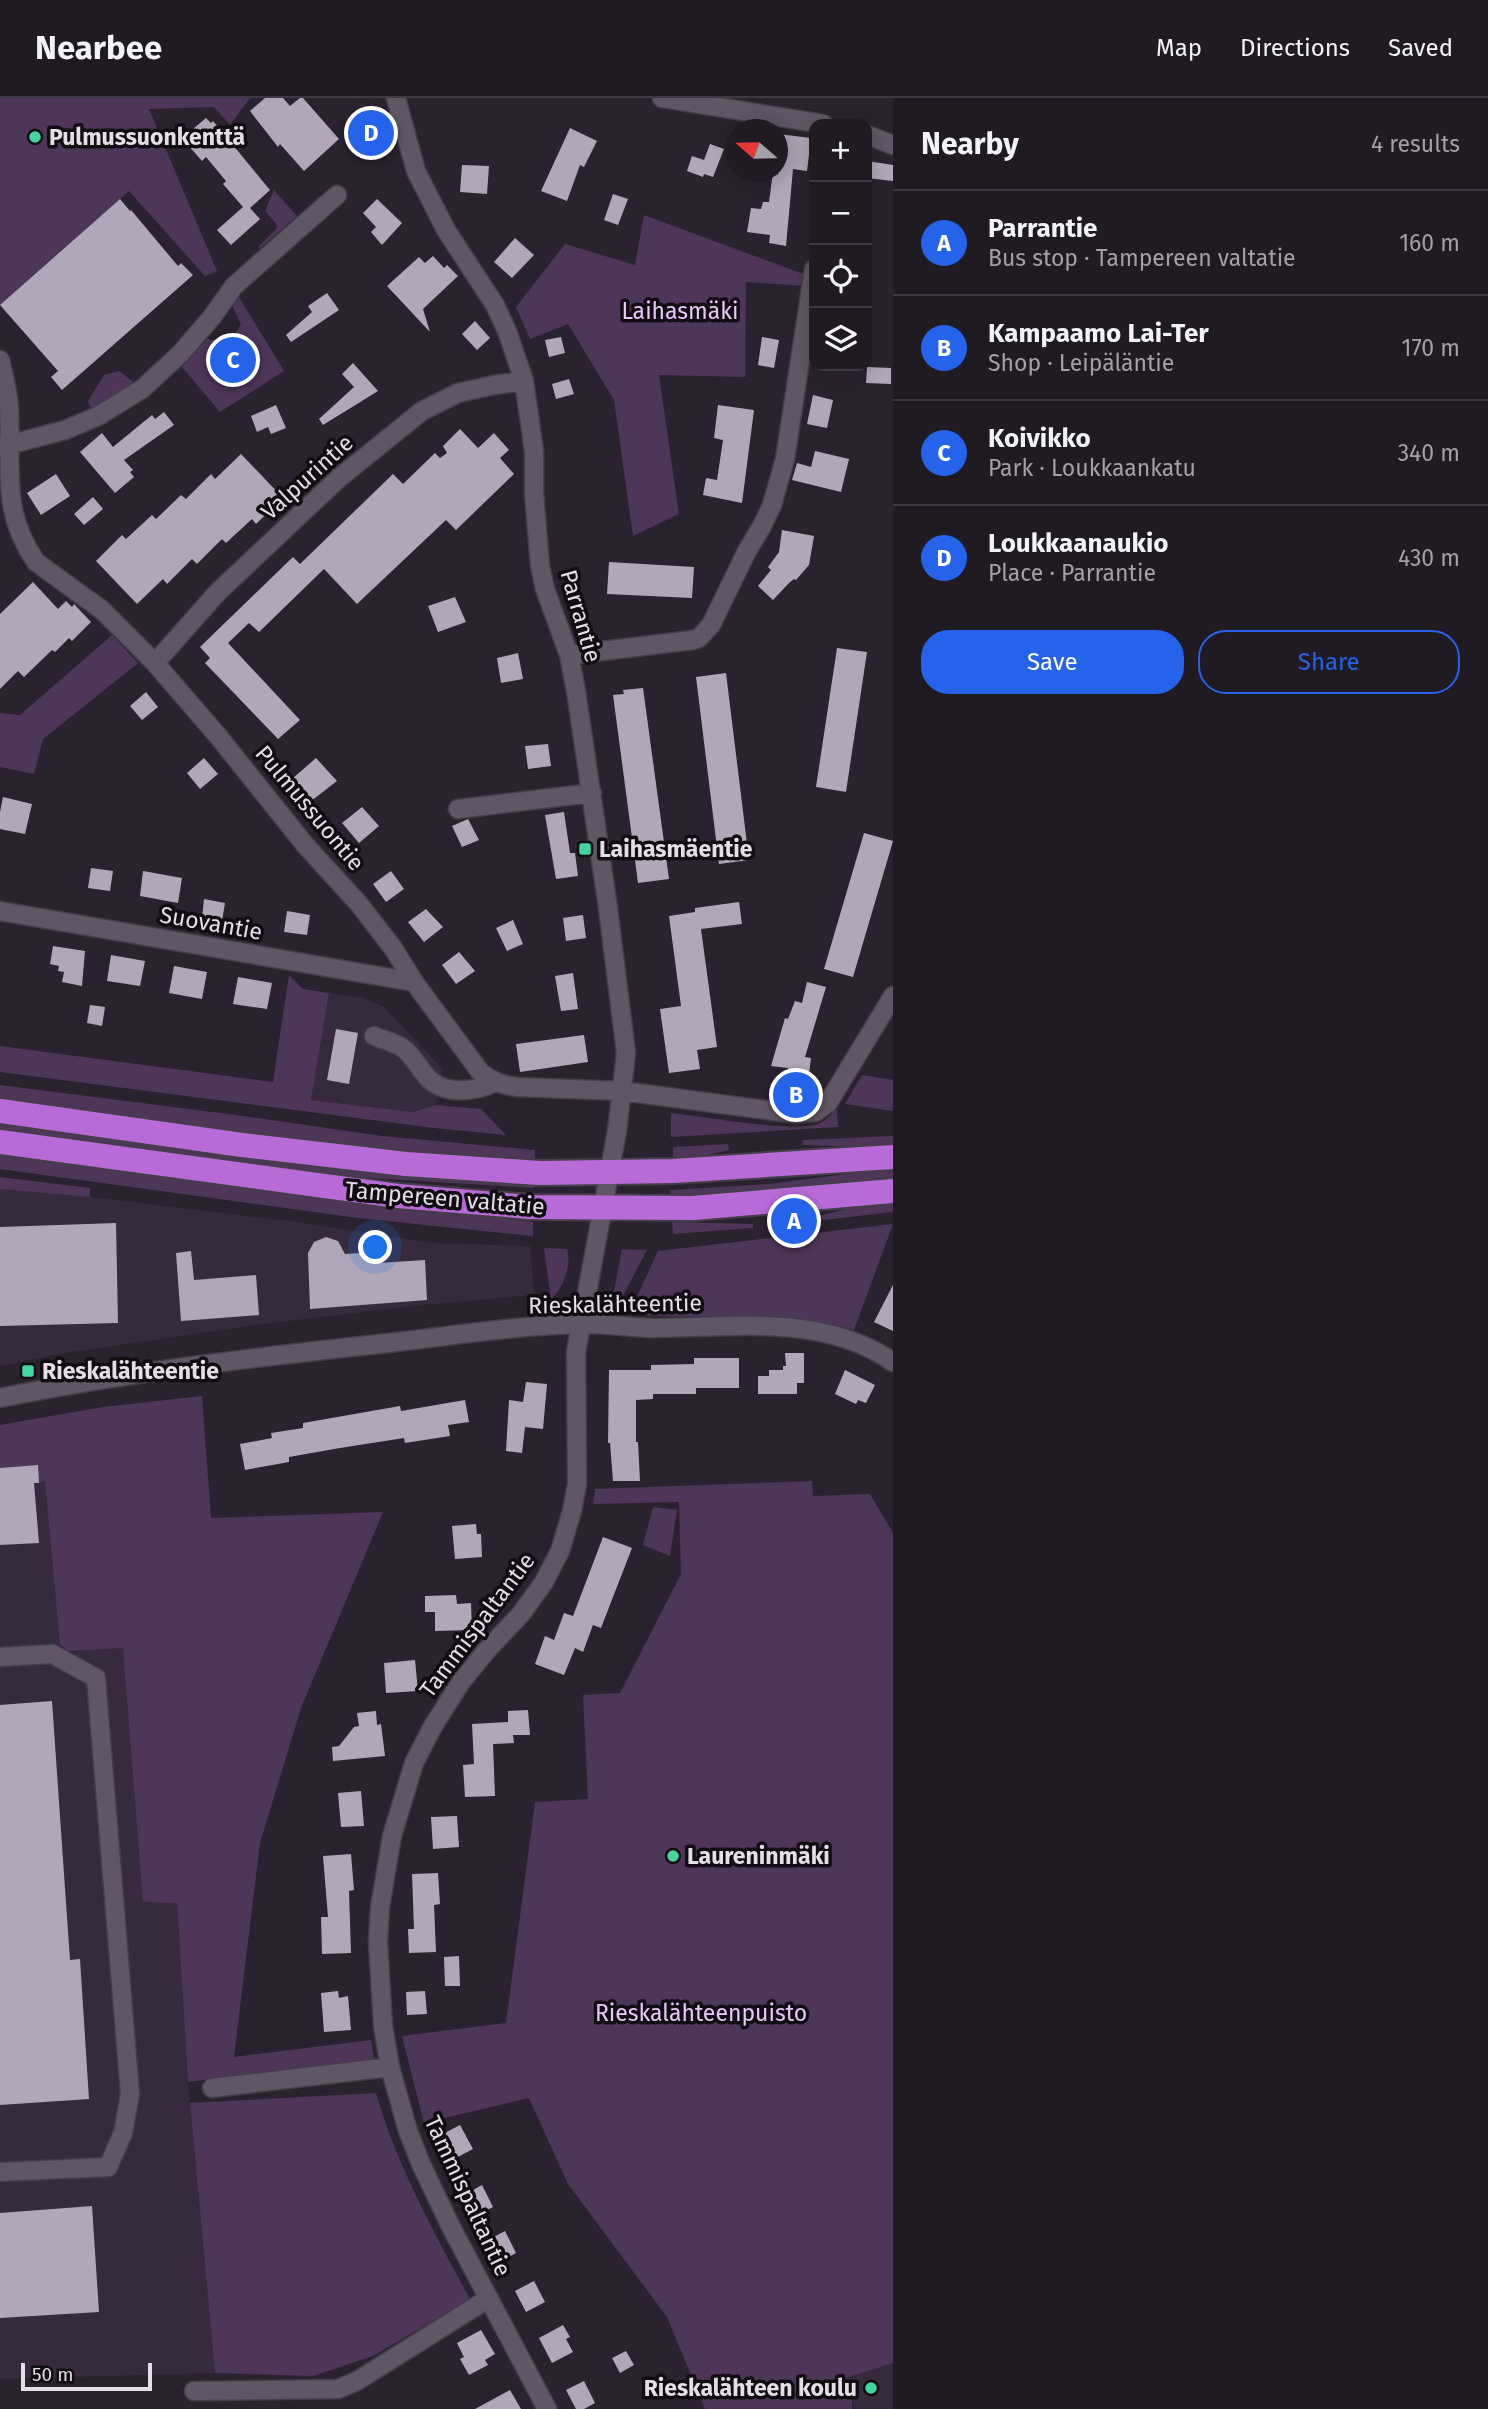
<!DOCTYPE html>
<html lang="en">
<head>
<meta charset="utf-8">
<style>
	body { margin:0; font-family:"Fira Sans",sans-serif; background:#2d2730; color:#f1f3f6 }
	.controls { position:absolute; right:21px; top:21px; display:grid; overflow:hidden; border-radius:14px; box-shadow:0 4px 18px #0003 }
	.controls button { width:63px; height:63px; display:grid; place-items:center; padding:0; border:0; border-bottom:2px solid #3d3841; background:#201a23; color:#f1f3f6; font:35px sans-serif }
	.compass { position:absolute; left:725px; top:21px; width:63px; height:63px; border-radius:50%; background:#201a23; box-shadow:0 4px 18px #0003; rotate:290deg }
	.scale { position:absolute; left:21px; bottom:18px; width:131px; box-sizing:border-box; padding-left:7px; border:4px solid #e4dee7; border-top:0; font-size:19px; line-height:24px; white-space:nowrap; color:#e4dee7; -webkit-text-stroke:5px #110d13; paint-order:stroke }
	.you { position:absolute; left:376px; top:1150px; width:24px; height:24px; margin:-18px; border:5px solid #fff; border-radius:50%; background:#1a73e8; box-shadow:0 0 0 10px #1a73e833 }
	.badge { display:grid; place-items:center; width:46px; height:46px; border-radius:50%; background:#2563eb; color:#fff; font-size:23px; font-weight:700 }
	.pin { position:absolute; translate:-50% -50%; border:4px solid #fff; box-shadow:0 2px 7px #0006 }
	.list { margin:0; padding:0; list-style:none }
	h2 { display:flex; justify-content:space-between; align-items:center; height:91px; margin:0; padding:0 28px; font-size:30px }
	h2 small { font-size:23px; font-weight:400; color:#a2a1a6 }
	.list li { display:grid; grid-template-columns:46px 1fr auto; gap:21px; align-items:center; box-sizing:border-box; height:105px; padding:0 28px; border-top:2px solid #3d3841 }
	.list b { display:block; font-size:26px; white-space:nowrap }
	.list p { margin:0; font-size:23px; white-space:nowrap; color:#a2a1a6 }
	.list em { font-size:23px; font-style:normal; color:#a2a1a6 }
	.actions { display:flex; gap:14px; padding:21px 28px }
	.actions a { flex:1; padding:16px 0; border:2px solid #2563eb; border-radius:28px; text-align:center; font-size:24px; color:#2563eb }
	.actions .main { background:#2563eb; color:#fff }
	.icon { flex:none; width:38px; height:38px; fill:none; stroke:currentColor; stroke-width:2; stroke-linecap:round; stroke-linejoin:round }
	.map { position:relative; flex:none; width:893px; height:2311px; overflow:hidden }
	header { display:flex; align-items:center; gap:42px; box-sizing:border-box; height:98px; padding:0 35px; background:#201a23; border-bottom:2px solid #3d3841 }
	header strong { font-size:33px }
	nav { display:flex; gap:38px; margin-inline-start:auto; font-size:24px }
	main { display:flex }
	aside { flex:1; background:#201a23 }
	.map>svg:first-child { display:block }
</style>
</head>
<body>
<header>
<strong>Nearbee</strong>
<nav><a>Map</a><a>Directions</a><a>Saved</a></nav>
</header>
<main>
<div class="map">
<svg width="893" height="2311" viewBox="0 0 893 2311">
	<rect width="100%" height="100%" fill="#2b222f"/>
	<!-- built -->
	<path fill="#362a3c" d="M329,895l36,5 19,9 58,61 -6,37 -23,7 -102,-12z
		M0,1088l298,36 134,21 98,3 4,49 -112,10 -167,20 -190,28 -65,13z
		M103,1309l74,496 11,179 27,291 -215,6v-954z
		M893,2265v46h-38l-9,-31z"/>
	<!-- green -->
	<path fill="#4d3657" d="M0,0h250l-20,27 -16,-18 -65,2 68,162 -12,5 -76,-85 -129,114z
		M274,92l23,26 -38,33v-3l17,-17 1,-4 -12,-14z
		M644,117l162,60 -3,11 -57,-4 -1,95 -86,-2 20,139 -46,22 -19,-136 -46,-76 -38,15 -14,-32 49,-63 70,21z
		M239,199l45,74 -64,41 -38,-45 25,-28 22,4 12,-18 -9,-20z
		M119,273l16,12 -44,26 -3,-8 16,-26z
		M112,537l26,28 -95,76 -9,35 -34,-7v-54l20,2z
		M289,877l14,14 26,4 -18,107 102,12 23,-7 45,4 25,26 -72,-7 -434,-56v-26l273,36z
		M862,977l31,5v31l-48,-7z
		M0,987l236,30 146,21 153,14v12l-155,-11 -241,-33 -139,-17z
		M837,1011l1,18 -167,10v-24c34,3 121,21 149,10 7,-3 12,-10 17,-14z
		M0,1024l534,61v5l-212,-13 -322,-43z
		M893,1038v12l-90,-3 -1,-5z
		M728,1046l1,6 -40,9 -16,1v-13z
		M0,1055l210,28 151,23 172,18v14l-175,-18 -358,-49z
		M893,1070v13l-222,17 -1,-8 99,-6z
		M0,1079l90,11v9l-90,-8z
		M893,1104v10l-78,9v-4l42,-11z
		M672,1124l81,2v4l-80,6z
		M893,1126l-39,106c-73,-23 -150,-8 -225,-16l29,-63z
		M544,1150l23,1c5,18 -4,38 -16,51z
		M622,1151l25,1 -30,57 -5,-6z
		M202,1298l9,122 172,-6 -82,196 -41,135 -26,214 137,-17 3,19 -186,23 -11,-179 -34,-1 -20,-254 -56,3 -7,-7 -15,-163 -6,2 -39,-15v-43l103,-18z
		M812,1383l1,15 57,-2 23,39v830l-47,15 6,20v11h-147l-38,-92 -99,-133 -39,-86 -105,25 -22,-87 104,-13 29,-221 53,-3 -5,-104 37,-2 61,-119 -2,-72 -86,2 2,-15z
		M653,1409l24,3 -7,46 -27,-11z
		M376,1995c21,73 58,139 94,206l-97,57 -60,20 -98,-3 -25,-270z"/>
	<!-- building -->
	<path fill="#b2a7b8" d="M265,0h18l7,8 10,-8h3l36,41 -35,32 -24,-27 -2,3 -28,-36z
		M206,20l5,5 2,-2 57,69 -20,18 10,11 -29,26 -14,-15 26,-23 -20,-23 3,-3 -20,-24 -4,4 -14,-16 4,-3 -6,-7z
		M570,30l27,13 -13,26 -4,-2 -13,36 -26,-10z
		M778,36l33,4 -4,33 -14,-2 -7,77 -17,-3 1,-8 -23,-3 4,-24 10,1 2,-7h6l4,-30 5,3z
		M710,46l14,5 -11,28 -9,-3 -1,3 -16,-6 5,-15 12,4z
		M867,63l26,4v16l-26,-3z
		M462,67l27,1 -2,28 -27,-2z
		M613,96l15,5 -10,26 -14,-5z
		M120,101l10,12 1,-1 47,56 3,-3 12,12 -131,115 -11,-13 7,-6 -58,-66z
		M377,101l25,24 -20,22 -11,-13 5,-5 -13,-14z
		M515,140l19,17 -22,23 -18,-16z
		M433,158l11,12 3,-3 11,11 -35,33 7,23 -43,-46 32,-29 6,6z
		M327,195l12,17 -48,32 -5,-7 26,-23 -4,-6z
		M475,223l15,17 -13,12 -15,-16z
		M561,239l4,16 -16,4 -4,-17z
		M762,239l17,3 -5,28 -16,-3z
		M353,265l25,28 -55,34 -4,-6 35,-32 -12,-13z
		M867,269l24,1v16l-25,-1z
		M569,281l5,15 -18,5 -4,-15z
		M813,297l20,5 -6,28 -20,-4z
		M276,307l10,23 -15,6 -3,-7 -11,5 -6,-16z
		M718,307l36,5 -12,93 -39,-8 3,-17 11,2 6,-40 -9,-2z
		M164,314l10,13 -50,35 9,10 -3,2 4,5 -19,16 -35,-41 22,-19 11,14 39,-32 3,4z
		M460,331l18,19 16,-15 15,17 -9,8 14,16 -58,56 -10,-10 -89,84 -33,-35 -65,63 -10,-9 -21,20 72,77 -22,19 -73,-76 5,-5 -10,-11 93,-90 7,7 93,-90 10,10 32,-31 5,5 7,-5 -4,-7z
		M815,353l34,8 -8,33 -49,-12 5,-17 14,4z
		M241,356l42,44 -27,26 -4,-5 -26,24 -4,-4 -25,25 -5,-5 -25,25 -4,-5 -26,25 -41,-43 26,-26 4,4 26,-24 4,4 25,-24 5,4 25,-25 4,5z
		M56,376l14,22 -29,19 -14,-22z
		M93,399l10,12 -19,16 -10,-11z
		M782,432l32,6 -5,29 -13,15 -2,-1 -5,4 -16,17 -15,-14 13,-16 -3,-3 11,-15z
		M609,464l85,5 -2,31 -85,-4z
		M33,484l25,27 8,-8 6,6 2,-3 17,18 -19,19 -3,-3 -14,14 -3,-2 -28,27 -6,-6 -18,18v-75z
		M455,499l11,25 -28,10 -10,-26z
		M837,550l30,4 -21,140 -30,-5z
		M518,555l5,26 -22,4 -4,-25z
		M726,575l23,187 -30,4 -23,-187z
		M643,590l26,191 -31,4 -25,-188 11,-1 -1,-4z
		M146,594l12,15 -16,13 -12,-14z
		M548,646l3,22 -23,3 -3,-23z
		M204,660l14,16 -18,15 -13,-16z
		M316,660l21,23 -26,20 -19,-22z
		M3,699l29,7 -7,30 -25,-5v-17z
		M362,709l17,19 -20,17 -17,-20z
		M564,714l6,41h5l3,23 -22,3 -11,-64z
		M468,721l11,21 -17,7 -10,-21z
		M864,735l29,8 -40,136 -29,-8z
		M91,770l22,3 -3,20 -22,-3z
		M143,773l39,7 -4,25 -38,-7z
		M391,773l13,18 -18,13 -13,-18z
		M204,801l21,4 -3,18 -20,-3z
		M739,804l3,22 -41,5 16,118 -20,3 3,19 -31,4 -9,-64 21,-3 -12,-90 26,-4v-4z
		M426,811l17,18 -19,15 -16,-20z
		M287,813l23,4 -3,20 -23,-3z
		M583,817l3,23 -20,3 -3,-23z
		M513,822l10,24 -16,7 -11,-23z
		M53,848l32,5 -3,35 -20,-4 2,-10 -6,-1 1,-5 -9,-2z
		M459,854l16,19 -19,13 -14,-19z
		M111,857l34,6 -5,25 -33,-5z
		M174,868l33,6 -5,27 -33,-6z
		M573,875l5,36 -17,2 -6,-35z
		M238,879l34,6 -5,26 -34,-5z
		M807,884l19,5 -21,70 6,1 -3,24 11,2 -2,13 -5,3 -23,-3 3,-20 -5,-1 1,-8 -17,-2 14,-48 3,1 7,-18 7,2z
		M90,907l15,2 -3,19 -15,-3z
		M336,931l22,4 -9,51 -22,-4z
		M584,937l4,27 -68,10 -4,-28z
		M116,1125l2,100 -118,3v-99z
		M326,1139l12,4 7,13 32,-2 1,11 47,-3 2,40 -117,9 -2,-56 6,-11z
		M191,1153l3,29 62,-5 3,40 -78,6 -5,-68z
		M893,1187v46l-19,-9z
		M785,1255h19v30h-7v11h-39v-18h11v-6h14v-4h3z
		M694,1260h45v30h-43v6h-43v5l-17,1v42h2l2,39h-27l-3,-38h-2l1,-73h42v-5l43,-1z
		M845,1272l30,15 -9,18 -8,-3 -2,4 -21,-10z
		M526,1284l21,2 -4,45 -18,-2 -3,26 -16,-2 3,-51 14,2z
		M465,1302l4,22 -21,3 2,11 -45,7 -1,-5 -64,10 -51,9v5l-44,8 -5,-26 32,-6 -1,-5 32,-5v-5l97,-17 1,5z
		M38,1367l1,18h-5l5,60 -39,2v-77z
		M476,1426l1,10h4l1,23 -27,2 -3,-33z
		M603,1439l29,11 -31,80 -8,-3 -10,27 -8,-4 -11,27 -29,-11 10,-28 9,4 10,-27 9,3z
		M456,1497l1,9 14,-1 1,27 -37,1v-19h-10v-16z
		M415,1562l3,31 -32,2 -2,-30z
		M52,1603l18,259 10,-1 9,140 -89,6v-400z
		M528,1612l2,25h-17l1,8 -21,1 2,52 -30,1 -2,-32 11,-1 -2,-40 36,-2v-11z
		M376,1613l1,14 4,-1 4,32 -52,5 -1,-14 7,-1 15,-19 5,-1 -2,-13z
		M361,1693l3,35 -23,1 -3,-34z
		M457,1718l2,31 -26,2 -2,-32z
		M351,1756l3,36 -5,1 2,62 -29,1 -1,-37h7l-5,-61z
		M438,1775l2,31 -6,1 2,47 -27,1 -1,-24h6l-2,-55z
		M459,1858l1,30h-15l-1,-29z
		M338,1893l1,7 9,-2 3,34 -27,2 -3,-39z
		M425,1893l2,23 -20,1 -1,-23z
		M460,2027l13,24 -21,11 -13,-24z
		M482,2087l11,22 -18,9 -11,-21z
		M92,2108l7,106 -99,6v-105z
		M505,2133l11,22 -16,9 -12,-22z
		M534,2183l11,21 -19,10 -11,-21z
		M563,2227l7,12 -4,2 7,13 -21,11 -13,-25z
		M481,2232l14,24 -10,6 3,5 -19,10 -9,-16 4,-2 -7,-14z
		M626,2253l8,14 -14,8 -8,-15z
		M584,2283l11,22 -11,6h-8l-10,-19z
		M510,2292l11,19h-46z"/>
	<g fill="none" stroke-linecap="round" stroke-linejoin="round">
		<defs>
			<path id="minor" d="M396,0l20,73 30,59 49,75 12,26 17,50 10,70v42l6,73 5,23 24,66 7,36 32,217 18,145 -9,78 -41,221 1,132 -5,27 -12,40 -16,31 -23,32 -34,36 -26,32 -28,44 -19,37 -22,73 -12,71 -2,35 5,84 7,41 18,64 13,33 29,61 97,184
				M662,0l161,26
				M867,37l26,10
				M0,262c4,16 8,32 9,48 3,60 -9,102 27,154l66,48 53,53 63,73 88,110 53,58 34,44 21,34 67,91c12,9 22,12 36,14l105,4 174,23 19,-2 13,-9 65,-107
				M0,349l65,-17 33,-14 44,-27 38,-35 32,-37 22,-31 103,-91
				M569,557l124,-15 6,-2 12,-13 36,-74 15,-25 10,-21 13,-46 29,-190
				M155,565l62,-70 122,-115 83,-67 36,-18 36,-8 30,-4
				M458,711l134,-16
				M0,813l414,71
				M374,938c9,4 23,7 30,13 10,8 16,21 25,30 16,16 47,13 66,3
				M0,1300c128,-26 258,-41 388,-55 64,-7 130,-18 195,-19 24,-1 49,4 73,4 80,-1 167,-14 237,34
				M0,1559l52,-3 44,24 34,416 -7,39 -15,34 -108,5
				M212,1990l178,-21
				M194,2293l144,-2 19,-8 132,-83"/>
			<path id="highway" d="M0,1013l242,34 164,19 134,9 133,-2 220,-14
				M0,1044l398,54 132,11 163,1 200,-17"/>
		</defs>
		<!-- minor casing -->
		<use href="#minor" stroke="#453e49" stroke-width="21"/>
		<!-- highway casing -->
		<use href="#highway" stroke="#453e49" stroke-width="28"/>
		<!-- minor -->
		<use href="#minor" stroke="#605665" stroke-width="18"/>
		<!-- highway -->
		<use href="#highway" stroke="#b86bd8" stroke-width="24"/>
	</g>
	<!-- markers -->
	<g fill="#42d4a1" stroke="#110d13" stroke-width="2.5">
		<circle cx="35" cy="39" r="7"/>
		<rect x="578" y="744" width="14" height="14" rx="3.5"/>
		<rect x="21" y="1266" width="14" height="14" rx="3.5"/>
		<circle cx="673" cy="1758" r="7"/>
		<circle cx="871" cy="2290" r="7"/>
	</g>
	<g text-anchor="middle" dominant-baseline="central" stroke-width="7" stroke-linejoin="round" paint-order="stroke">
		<!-- poi labels -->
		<g font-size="23" font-weight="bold" fill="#e4dee7" stroke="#110d13" text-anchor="start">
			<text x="49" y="39">Pulmussuonkenttä</text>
			<text x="599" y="751">Laihasmäentie</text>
			<text x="42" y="1273">Rieskalähteentie</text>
			<text x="687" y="1758">Laureninmäki</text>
			<text x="857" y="2290" text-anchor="end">Rieskalähteen koulu</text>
		</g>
		<!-- park labels -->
		<g font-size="23" fill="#eac7f9" stroke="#110d13">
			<text x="680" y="213">Laihasmäki</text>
			<text x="701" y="1915">Rieskalähteenpuisto</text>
		</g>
		<!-- street labels -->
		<g font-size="23" fill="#e4dee7" stroke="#110d13">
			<text transform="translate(307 379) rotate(-42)">Valpurintie</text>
			<text transform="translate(581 518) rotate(74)">Parrantie</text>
			<text transform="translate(310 710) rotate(50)">Pulmussuontie</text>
			<text transform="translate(211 825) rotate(10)">Suovantie</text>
			<text transform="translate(445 1100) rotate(5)">Tampereen valtatie</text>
			<text transform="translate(615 1206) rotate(-1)">Rieskalähteentie</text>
			<text transform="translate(477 1527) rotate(-53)">Tammispaltantie</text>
			<text transform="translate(468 2098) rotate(65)">Tammispaltantie</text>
		</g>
	</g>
</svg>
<div class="controls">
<button>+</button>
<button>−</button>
<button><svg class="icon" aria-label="locate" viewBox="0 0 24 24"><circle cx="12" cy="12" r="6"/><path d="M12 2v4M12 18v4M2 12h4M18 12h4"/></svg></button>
<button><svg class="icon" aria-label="layers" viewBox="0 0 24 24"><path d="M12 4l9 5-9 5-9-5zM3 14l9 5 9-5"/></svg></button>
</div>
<svg class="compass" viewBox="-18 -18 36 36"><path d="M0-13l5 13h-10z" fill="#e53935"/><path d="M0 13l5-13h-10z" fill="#a2a1a6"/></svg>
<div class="scale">50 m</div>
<div class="you"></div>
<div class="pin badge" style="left:794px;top:1123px">A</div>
<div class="pin badge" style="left:796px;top:997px">B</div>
<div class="pin badge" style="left:233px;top:262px">C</div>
<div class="pin badge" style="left:371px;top:35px">D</div>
</div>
<aside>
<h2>Nearby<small>4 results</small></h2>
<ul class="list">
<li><span class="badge">A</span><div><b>Parrantie</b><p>Bus stop · Tampereen valtatie</p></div><em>160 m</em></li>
<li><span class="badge">B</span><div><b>Kampaamo Lai-Ter</b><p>Shop · Leipäläntie</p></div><em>170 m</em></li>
<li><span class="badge">C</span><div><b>Koivikko</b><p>Park · Loukkaankatu</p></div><em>340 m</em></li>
<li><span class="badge">D</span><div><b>Loukkaanaukio</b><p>Place · Parrantie</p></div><em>430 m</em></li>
</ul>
<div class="actions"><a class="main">Save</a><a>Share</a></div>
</aside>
</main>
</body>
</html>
